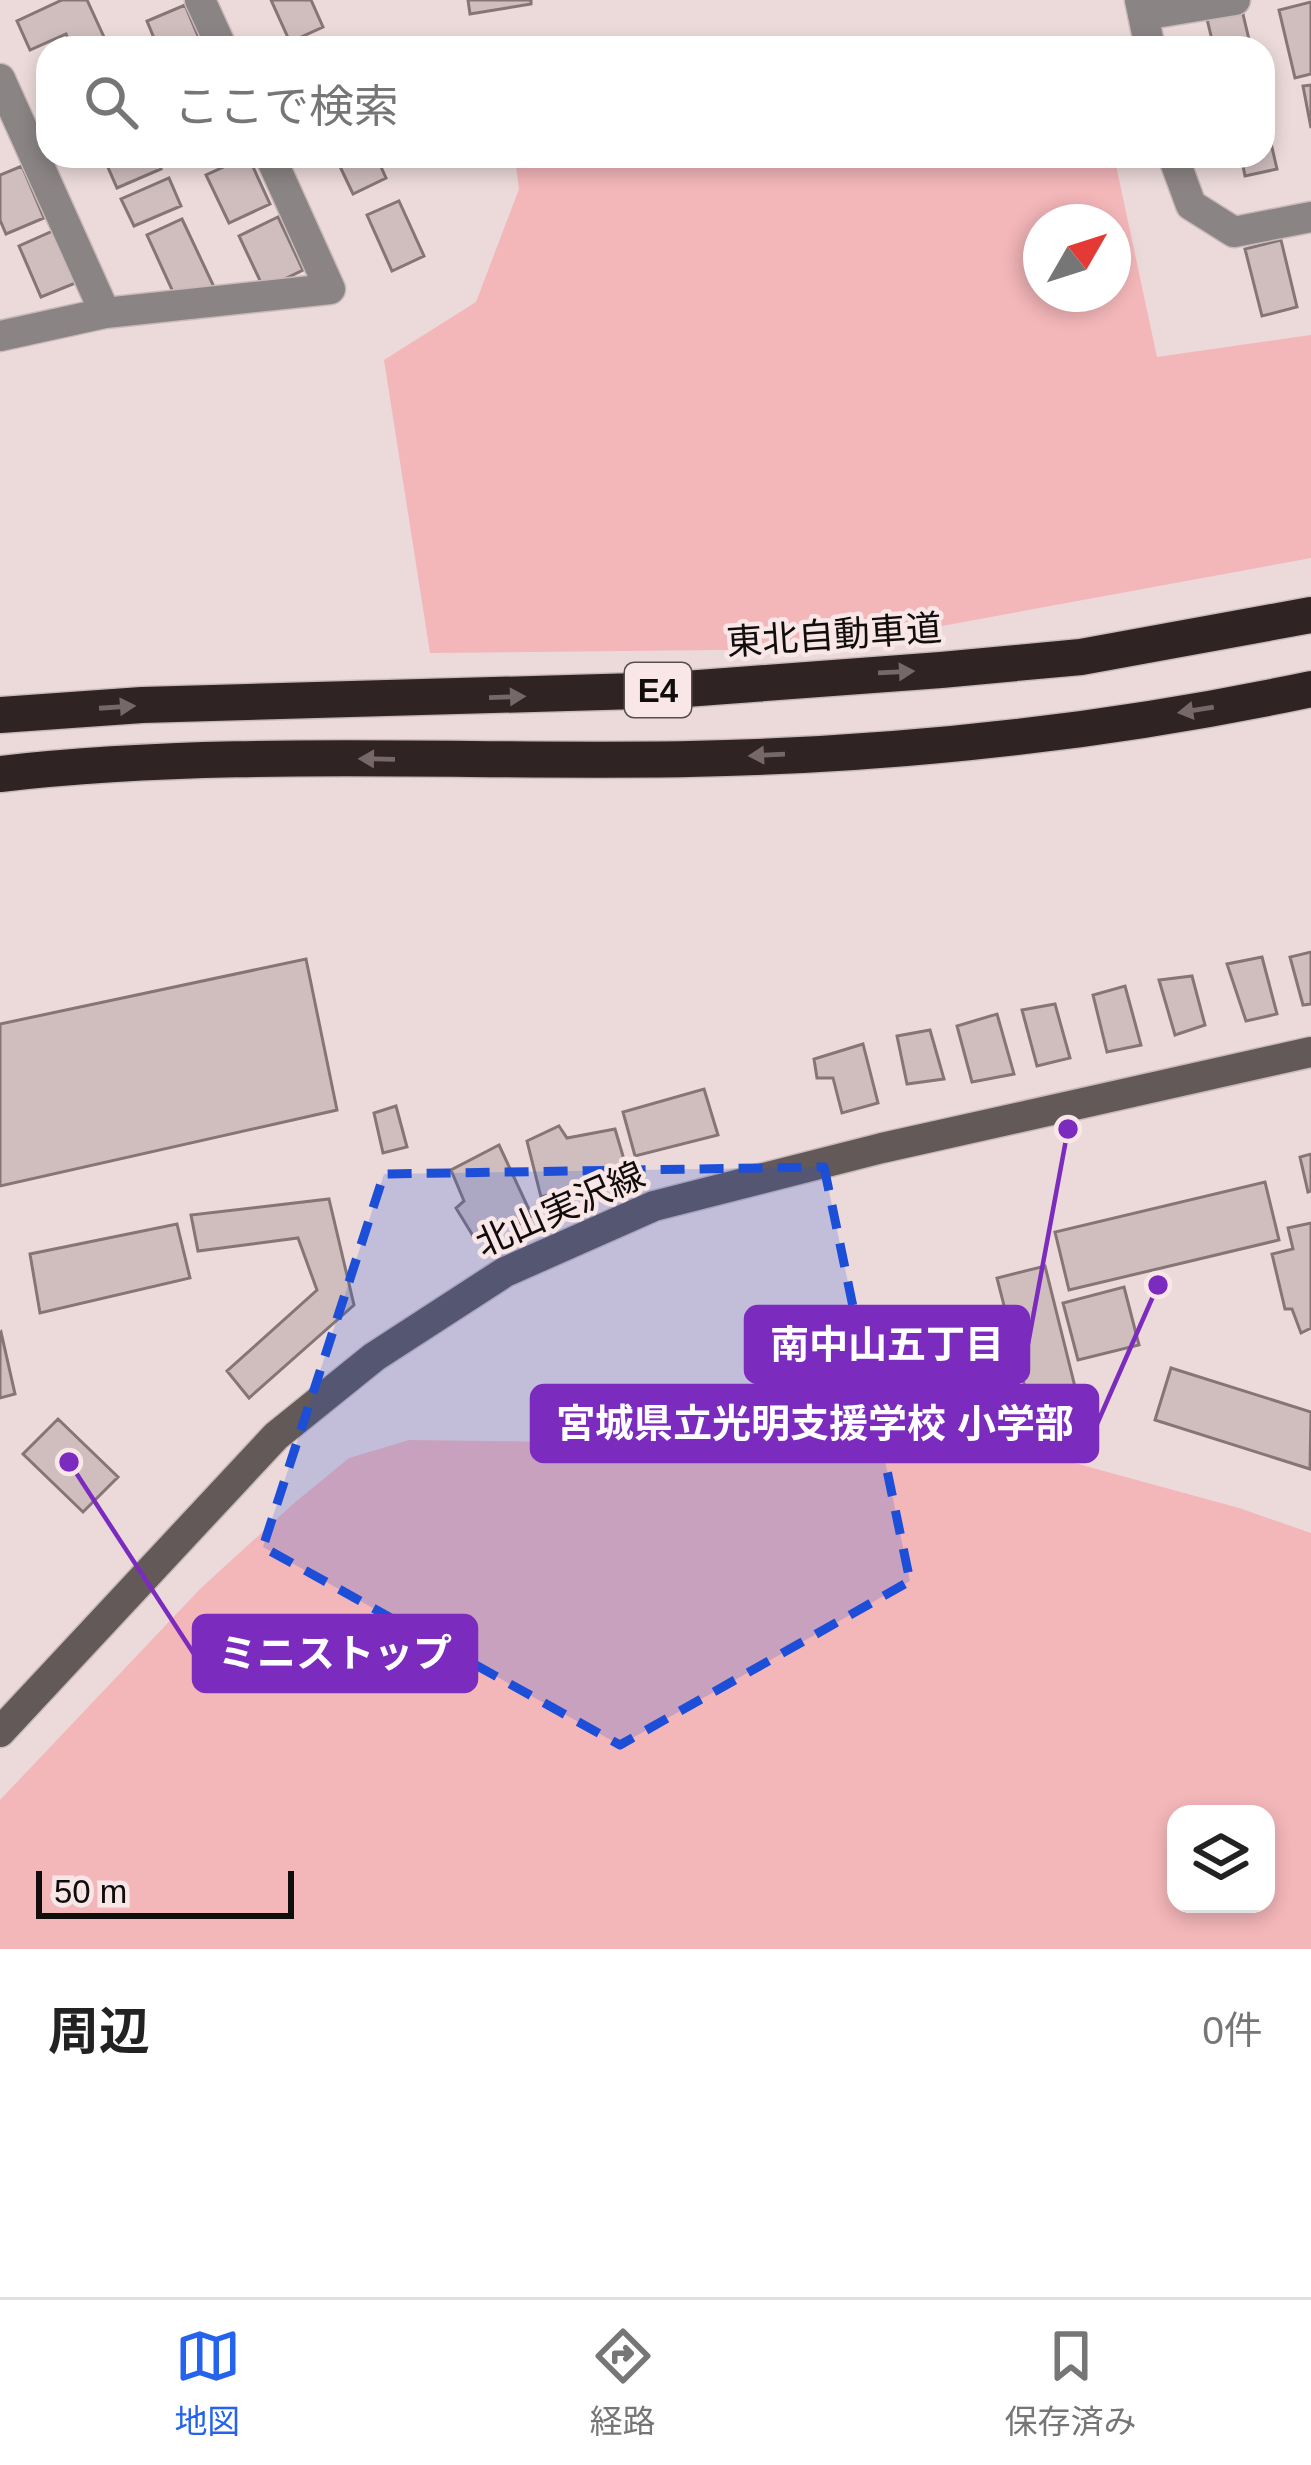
<!DOCTYPE html>
<html lang="ja">
<head>
<meta charset="utf-8">
<style>
	body { margin:0; font-family:Helvetica,"Noto Sans JP",sans-serif; background:#f6f6f6; color:#222 }
	.controls { position:absolute; right:36px; bottom:36px; display:grid; overflow:hidden; border-radius:24px; box-shadow:0 6px 18px #0003 }
	.controls button { width:108px; height:108px; display:grid; place-items:center; padding:0; border:0; border-bottom:3px solid #e0e0e0; background:#fff; color:#222; font:60px sans-serif }
	.compass { position:absolute; left:1023px; top:204px; width:108px; height:108px; border-radius:50%; background:#fff; box-shadow:0 6px 18px #0003; rotate:51deg }
	.scale { position:absolute; left:36px; bottom:30px; width:258px; box-sizing:border-box; padding-left:12px; border:6px solid #120d0d; border-top:0; font-size:33px; line-height:42px; white-space:nowrap; color:#120d0d; -webkit-text-stroke:9px #f9e7e8; paint-order:stroke }
	.list { margin:0; padding:0; list-style:none }
	h2 { display:flex; justify-content:space-between; align-items:center; height:156px; margin:0; padding:0 48px; font-size:51px }
	h2 small { font-size:39px; font-weight:400; color:#767676 }
	.icon { flex:none; width:66px; height:66px; fill:none; stroke:currentColor; stroke-width:2; stroke-linecap:round; stroke-linejoin:round }
	.map { position:relative; flex:none; width:1311px; height:1949px; overflow:hidden }
	.search { position:absolute; background:#fff; box-shadow:0 6px 18px #0003; left:36px; right:36px; top:36px; height:132px; display:flex; align-items:center; gap:30px; box-sizing:border-box; padding:0 42px; border-radius:36px; color:#767676; font-size:45px }
	.sheet { height:348px; background:#fff }
	nav { display:flex; justify-content:space-around; align-items:center; box-sizing:border-box; height:168px; border-top:3px solid #e0e0e0; background:#fff; font-size:33px; color:#767676 }
	nav a { display:grid; justify-items:center; gap:6px }
	nav .on { color:#2563eb }
	.map>svg:first-child { display:block }
</style>
</head>
<body>
<div class="map">
<svg width="1311" height="1949" viewBox="0 0 1311 1949">
	<rect width="100%" height="100%" fill="#ecdada"/>
	<!-- green -->
	<path fill="#f3b6b9" fill-rule="evenodd" d="M525,156h589l43,201 154,-22v223l-494,91 -387,4 -46,-293 92,-58 43,-113 -4,-31zM1041,222h72v72h-72z
		M409,1440l607,7 223,61 72,25v416h-1311v-149l200,-211 93,-85 56,-46zM1266,1814v90h-90v-90z"/>
	<!-- building -->
	<path fill="#d0bebf" stroke="#857576" stroke-width="3" d="M62,0h25l22,48h-37l-6,-14 -36,16 -13,-29z
		M271,0h40l12,27 -33,15z
		M468,0h63v4l-61,10z
		M1311,2v72l-16,4 -16,-68z
		M185,5l18,43h-45l-11,-27z
		M1242,10l9,38h-37l-7,-29z
		M1311,85v43l-8,-42z
		M1263,109l14,60 -32,7 -4,-20h22z
		M103,156h52l6,13 -44,19z
		M248,156l22,48 -41,19 -23,-48z
		M335,156h41l10,22 -33,16z
		M22,166l22,52 -38,16 -6,-14v-45z
		M169,178l12,28 -47,20 -13,-27z
		M399,201l25,55 -32,15 -25,-56z
		M278,217l25,53 -39,19 -25,-53z
		M182,219l33,70 -36,16 -32,-70z
		M55,230l23,52 -37,15 -22,-51z
		M1281,240l16,67 -35,9 -17,-67z
		M1311,952v52l-8,1 -13,-48z
		M1262,957l15,57 -31,7 -19,-57z
		M306,959l31,151 -337,76v-162z
		M1192,976l13,49 -30,10 -16,-55z
		M1125,986l16,59 -34,7 -14,-57z
		M1055,1004l15,54 -33,8 -15,-56z
		M997,1014l17,60 -42,8 -15,-56z
		M930,1030l14,49 -37,5 -10,-48z
		M863,1044l15,59 -36,10 -9,-35h-16l-3,-19z
		M704,1089l14,46 -83,21 -12,-44z
		M396,1106l11,41 -24,6 -9,-40z
		M559,1126l8,12 48,-9 13,44 -87,24 -14,-56z
		M499,1145l33,71 -19,12 -8,-3 -30,14 -19,-31 8,-7 -13,-31z
		M1311,1154v37l-3,1 -8,-35z
		M1265,1182l14,58 -210,50 -14,-58z
		M329,1199l25,106 -105,93 -22,-27 90,-81 -19,-52 -100,13 -7,-36z
		M1311,1223v105l-10,5 -9,-24h-7l-13,-55 21,-5 -5,-21z
		M177,1224l13,54 -150,35 -10,-59z
		M1045,1266l31,125 -47,12 -32,-125z
		M1124,1287l15,58 -61,15 -15,-57z
		M1,1332l14,62 -15,4v-65z
		M1171,1368l140,44 -1,57 -155,-49z
		M58,1419l60,58 -35,35 -60,-58z"/>
	<g fill="none" stroke-linecap="round" stroke-linejoin="round">
		<defs>
			<path id="street" d="M200,0l22,48
				M1140,0l10,48
				M1143,15l92,-15
				M0,79l105,234
				M1173,156l18,49 43,27 77,-15
				M0,336l105,-23 225,-24 -60,-133"/>
			<path id="secondary" d="M0,1732l276,-296 98,-79 131,-85 149,-66 228,-58 429,-96"/>
			<path id="highway" d="M0,715l142,-10 530,-15 269,-20 140,-13 230,-42
				M0,774c229,-26 460,-11 689,-15 207,-4 420,-27 622,-70"/>
		</defs>
		<!-- street casing -->
		<use href="#street" stroke="#c9b9b9" stroke-width="33"/>
		<!-- secondary casing -->
		<use href="#secondary" stroke="#c9b9b9" stroke-width="33"/>
		<!-- highway casing -->
		<use href="#highway" stroke="#c9b9b9" stroke-width="39"/>
		<!-- street -->
		<use href="#street" stroke="#8b8484" stroke-width="30"/>
		<!-- secondary -->
		<use href="#secondary" stroke="#635959" stroke-width="30"/>
		<!-- highway -->
		<use href="#highway" stroke="#302324" stroke-width="36"/>
	</g>
	<!-- one-way arrows -->
	<defs><path id="oneway-solid" d="M-6-.8H1V-3.2L6.5 0L1 3.2V.8H-6Z" transform="scale(3)"/></defs>
	<g fill="#766869">
		<use href="#oneway-solid" transform="translate(896 672) rotate(-3)"/>
		<use href="#oneway-solid" transform="translate(507 697) rotate(-2)"/>
		<use href="#oneway-solid" transform="translate(117 707) rotate(-4)"/>
		<use href="#oneway-solid" transform="translate(1196 710) rotate(171)"/>
		<use href="#oneway-solid" transform="translate(767 755) rotate(177)"/>
		<use href="#oneway-solid" transform="translate(377 759) rotate(-179)"/>
	</g>
	<!-- marked area -->
	<path fill="#1d4ed8" fill-opacity="0.2" stroke="#1d4ed8" stroke-width="9" stroke-dasharray="24 15" stroke-linejoin="round" d="M824,1167l86,414 -290,164 -357,-198 121,-373z"/>
	<g text-anchor="middle" dominant-baseline="central" stroke-width="9" stroke-linejoin="round" paint-order="stroke">
		<!-- shield labels -->
		<rect fill="#f9e7e8" stroke="#574e4f" stroke-width="3" x="625" y="663" width="66" height="54" rx="9"/>
		<g font-size="33" font-weight="bold" fill="#120d0d">
			<text x="658" y="690">E4</text>
		</g>
		<!-- street labels -->
		<g font-size="36" fill="#120d0d" stroke="#f9e7e8">
			<text transform="translate(834 635) rotate(-4)">東北自動車道</text>
			<text transform="translate(560 1209) rotate(-24)">北山実沢線</text>
		</g>
	</g>
	<!-- callouts -->
	<path fill="none" stroke="#7b2cbf" stroke-width="4.5" d="M1068 1129L1028 1344M1158 1285L1097 1424M69 1462L194 1654"/>
	<g fill="#7b2cbf" stroke="#f9e7e8" stroke-width="4.5">
		<circle cx="1068" cy="1129" r="12"/>
		<circle cx="1158" cy="1285" r="12"/>
		<circle cx="69" cy="1462" r="12"/>
	</g>
	<g fill="#7b2cbf" stroke="#7b2cbf" stroke-width="4.5">
		<rect x="746" y="1307" width="282" height="75" rx="12"/>
		<rect x="532" y="1386" width="565" height="75" rx="12"/>
		<rect x="194" y="1616" width="282" height="75" rx="12"/>
	</g>
	<g font-size="39" text-anchor="middle" font-weight="bold" fill="#fff">
		<text x="887" y="1358">南中山五丁目</text>
		<text x="815" y="1437">宮城県立光明支援学校 小学部</text>
		<text x="335" y="1667">ミニストップ</text>
	</g>
</svg>
<div class="controls">
<button><svg class="icon" aria-label="layers" viewBox="0 0 24 24"><path d="M12 4l9 5-9 5-9-5zM3 14l9 5 9-5"/></svg></button>
</div>
<svg class="compass" viewBox="-18 -18 36 36"><path d="M0-13l5 13h-10z" fill="#e53935"/><path d="M0 13l5-13h-10z" fill="#767676"/></svg>
<div class="scale">50 m</div>
<div class="search"><svg class="icon" aria-label="search" viewBox="0 0 24 24"><circle cx="10" cy="10" r="6"/><path d="M15 15l6 6"/></svg>ここで検索</div>
</div>
<section class="sheet">
<h2>周辺<small>0件</small></h2>
<ul class="list">
</ul>
</section>
<nav>
<a class="on"><svg class="icon" aria-label="map" viewBox="0 0 24 24"><path d="M3 6l6-2 6 2 6-2v14l-6 2-6-2-6 2zM9 4v14M15 6v14"/></svg>地図</a>
<a><svg class="icon" aria-label="directions" viewBox="0 0 24 24"><path d="M12 3l9 9-9 9-9-9zM9 14v-3h6M13 9l2 2-2 2"/></svg>経路</a>
<a><svg class="icon" aria-label="saved" viewBox="0 0 24 24"><path d="M7 4h10v16l-5-4-5 4z"/></svg>保存済み</a>
</nav>
</body>
</html>
